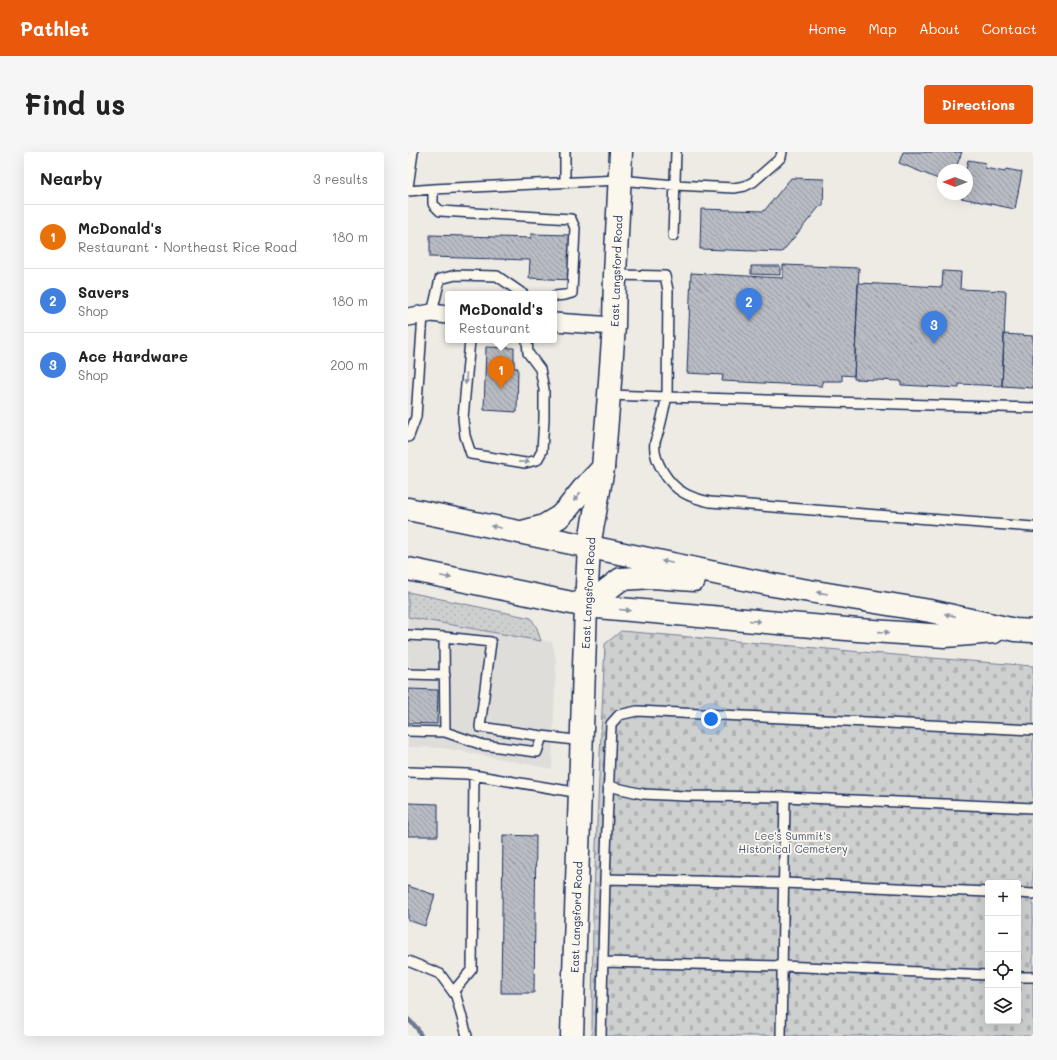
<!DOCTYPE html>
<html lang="en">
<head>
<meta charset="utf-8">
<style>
	body { margin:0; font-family:Mali,sans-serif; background:#f6f6f6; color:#222 }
	.controls { position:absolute; right:12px; bottom:12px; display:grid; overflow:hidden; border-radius:4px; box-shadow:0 4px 16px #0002 }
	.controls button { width:36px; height:36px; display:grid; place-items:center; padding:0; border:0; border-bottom:1px solid #e0e0e0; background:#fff; color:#222; font:20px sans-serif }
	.compass { position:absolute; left:529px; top:12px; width:36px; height:36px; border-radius:50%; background:#fff; box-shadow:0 4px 16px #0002; rotate:270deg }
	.you { position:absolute; left:303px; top:567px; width:14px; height:14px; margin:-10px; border:3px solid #fff; border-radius:50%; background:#1a73e8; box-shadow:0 0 0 6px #1a73e833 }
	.badge { display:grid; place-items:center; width:26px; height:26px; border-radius:50%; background:#ea580c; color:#fff; font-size:13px; font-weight:700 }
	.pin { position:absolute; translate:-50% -33px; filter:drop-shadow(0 1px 2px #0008) }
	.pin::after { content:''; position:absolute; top:21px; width:14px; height:12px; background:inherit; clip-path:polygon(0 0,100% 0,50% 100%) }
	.popup { position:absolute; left:37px; top:139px; width:112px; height:52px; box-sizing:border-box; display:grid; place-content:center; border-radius:4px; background:#fff; filter:drop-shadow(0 1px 3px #0005); font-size:13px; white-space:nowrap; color:#767676 }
	.popup b { font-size:15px; color:#222 }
	.popup::after { content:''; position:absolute; left:50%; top:100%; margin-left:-8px; border:8px solid transparent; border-top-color:#fff }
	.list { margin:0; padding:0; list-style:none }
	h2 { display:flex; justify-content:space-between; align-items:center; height:52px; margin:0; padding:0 16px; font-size:17px }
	h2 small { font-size:13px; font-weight:400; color:#767676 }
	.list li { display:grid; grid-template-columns:26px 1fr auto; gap:12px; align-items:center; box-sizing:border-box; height:64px; padding:0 16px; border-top:1px solid #e0e0e0 }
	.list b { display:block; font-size:15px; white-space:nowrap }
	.list p { margin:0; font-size:13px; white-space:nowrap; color:#767676 }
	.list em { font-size:13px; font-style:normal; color:#767676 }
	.icon { flex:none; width:22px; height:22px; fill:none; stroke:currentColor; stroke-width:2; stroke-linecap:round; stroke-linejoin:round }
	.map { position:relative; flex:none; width:625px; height:884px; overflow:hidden; border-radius:4px }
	header { display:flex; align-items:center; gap:24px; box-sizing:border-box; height:56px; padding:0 20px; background:#ea580c; color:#fff }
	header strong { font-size:19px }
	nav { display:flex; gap:22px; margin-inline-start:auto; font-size:14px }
	.intro { display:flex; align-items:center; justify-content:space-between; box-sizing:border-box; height:96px; padding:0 24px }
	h1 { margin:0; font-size:28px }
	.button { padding:10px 18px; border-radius:4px; background:#ea580c; color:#fff; font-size:14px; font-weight:700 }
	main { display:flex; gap:24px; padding:0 24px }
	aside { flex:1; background:#fff; border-radius:4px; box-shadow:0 4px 16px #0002 }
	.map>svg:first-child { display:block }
</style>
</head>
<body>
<header>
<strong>Pathlet</strong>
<nav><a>Home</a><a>Map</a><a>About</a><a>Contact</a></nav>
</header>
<div class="intro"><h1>Find us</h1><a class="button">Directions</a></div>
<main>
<aside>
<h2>Nearby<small>3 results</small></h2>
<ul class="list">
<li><span class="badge" style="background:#e8710a">1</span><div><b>McDonald's</b><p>Restaurant · Northeast Rice Road</p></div><em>180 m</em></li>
<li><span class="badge" style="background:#3f7fe0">2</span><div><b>Savers</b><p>Shop</p></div><em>180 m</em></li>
<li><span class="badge" style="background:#3f7fe0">3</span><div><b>Ace Hardware</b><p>Shop</p></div><em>200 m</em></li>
</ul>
</aside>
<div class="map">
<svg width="625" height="884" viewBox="0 0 625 884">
	<defs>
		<pattern id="grass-dots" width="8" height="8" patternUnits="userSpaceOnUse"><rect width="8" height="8" fill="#cecfcf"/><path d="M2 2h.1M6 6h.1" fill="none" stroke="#b0b2b4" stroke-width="1.8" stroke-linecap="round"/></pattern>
		<pattern id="cemetery-stones" width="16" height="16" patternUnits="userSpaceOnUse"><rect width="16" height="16" fill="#cecfcf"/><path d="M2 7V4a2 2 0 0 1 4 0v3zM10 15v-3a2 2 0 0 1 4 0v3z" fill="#b0b2b4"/></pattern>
		<pattern id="building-back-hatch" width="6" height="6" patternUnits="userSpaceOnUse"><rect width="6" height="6" fill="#b9bcc3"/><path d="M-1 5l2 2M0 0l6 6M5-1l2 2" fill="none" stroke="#9699a2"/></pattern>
	</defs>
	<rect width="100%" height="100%" fill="#eeebe4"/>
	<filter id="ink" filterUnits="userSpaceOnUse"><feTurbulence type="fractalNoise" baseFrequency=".025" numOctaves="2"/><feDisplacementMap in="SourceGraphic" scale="8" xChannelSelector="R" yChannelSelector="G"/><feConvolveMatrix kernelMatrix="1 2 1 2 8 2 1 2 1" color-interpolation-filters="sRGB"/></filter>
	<g filter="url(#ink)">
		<!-- built -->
		<path fill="#deddda" d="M0,465l144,25 4,18 -4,109 -108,-21 -36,-1z"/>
		<!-- grass -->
		<path fill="url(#grass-dots)" stroke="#747f96" d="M0,440l123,26 6,10 4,13 -133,-24z"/>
		<!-- cemetery -->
		<path fill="url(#cemetery-stones)" stroke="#747f96" fill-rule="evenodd" d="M213,479l298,26 114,9v370h-441l1,-123 12,-269zM580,731h30v138h-30z"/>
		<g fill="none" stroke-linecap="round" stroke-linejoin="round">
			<!-- stream -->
			<path stroke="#6d7892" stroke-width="4.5" d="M0,867l9,9 4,8"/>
		</g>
		<!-- building -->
		<path fill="url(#building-back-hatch)" stroke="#1b2f5e" d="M495,0h59l-7,18h-12v11l-44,-18z
			M560,8l18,3 -1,5 20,4 1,-3 16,3 -7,37 -54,-11 1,-4h5l-1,-24z
			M383,26l33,1 -1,27h-3l-38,46 -82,-3 1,-40 63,2z
			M123,82l41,1 -1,45 -42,-2 1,-18 -100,-3v-22l101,3z
			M375,113l76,3 -5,108 -12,-1v6h-20v5l-100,-5 1,-6 -36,-2 4,-100 92,5z
			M343,114h29v9l-29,-1z
			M535,119l18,1 -1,17 46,2 -4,95 -43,-2v4l-58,-3v-4l-47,-2 4,-96 84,4z
			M596,182l29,2v52l-31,-2z
			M78,195l28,1v20h4l-1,44 -33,-2z
			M0,537l30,1 -1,34 -29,-1z
			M0,651l30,1v32h-30z
			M95,683l33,1 -2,157h-33z
			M0,734l27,9 -10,31 -17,-6z"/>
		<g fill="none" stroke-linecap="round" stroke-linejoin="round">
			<defs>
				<path id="service" d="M157,30v-30
					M0,35l5,-35
					M25,37l186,-9 56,5 59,3 11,-2 8,-4 24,-21 4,-4 1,-5
					M0,39l25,-2v15l7,7 131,8 4,9 -3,65 -7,2 -11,1
					M265,84l3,-84
					M207,123l50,1 3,14 -1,107 366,11
					M24,161l8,-34 16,-4 41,1 26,18
					M62,188l-7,78 2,18 6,18 54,9 12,-3 5,-9 2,-32v-30l-4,-20 -12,-16 -1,-13
					M201,243l58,2c-3,11 -5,22 -8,33 -1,4 -3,8 -4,12 -3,18 14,43 29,51 8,5 17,7 26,9l323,25
					M0,285l1,-1 7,-19 7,-102
					M0,483l36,2 47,5 -11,85 62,9 40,5
					M0,522l37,1
					M0,579l37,1 -1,-95
					M37,580l38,13 54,7 5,-16
					M0,620l59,2 113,19
					M200,634l35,8 42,2 100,1 248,11
					M197,727l46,1 133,3 204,9
					M610,741l15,1
					M0,809l32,13 16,22 11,40
					M195,810l179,4 206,9
					M610,825h15
					M45,840l19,-23 2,-194
					M193,884l4,-157 6,-155 8,-9 18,-4 396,19
					M373,884l4,-239"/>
				<path id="minor" d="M0,165l24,-4 16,2
					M146,170l60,4"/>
				<path id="tertiary" d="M164,884l14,-430 3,-60 14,-78 6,-73 5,-69 1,-51 6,-123"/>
				<path id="primary" d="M0,357l365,76 157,26 85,19 18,1
					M114,380l22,-6 15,-9 9,-9 15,-19 20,-21
					M0,417l178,37 272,24 87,6 49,-4
					M178,454l35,-27 32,-2 41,3"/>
			</defs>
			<!-- service casing -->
			<use href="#service" stroke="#1b2f5e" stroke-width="12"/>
			<!-- minor casing -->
			<use href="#minor" stroke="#1b2f5e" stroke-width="20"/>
			<!-- tertiary casing -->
			<use href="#tertiary" stroke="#1b2f5e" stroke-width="25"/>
			<!-- primary casing -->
			<use href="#primary" stroke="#1b2f5e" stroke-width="25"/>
			<!-- service -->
			<use href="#service" stroke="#fbf7ec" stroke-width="9"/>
			<!-- minor -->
			<use href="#minor" stroke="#fbf7ec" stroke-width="17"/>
			<!-- tertiary -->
			<use href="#tertiary" stroke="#fbf7ec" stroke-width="22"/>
			<!-- primary -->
			<use href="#primary" stroke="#fbf7ec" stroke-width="22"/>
		</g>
		<!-- one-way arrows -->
		<defs><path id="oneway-solid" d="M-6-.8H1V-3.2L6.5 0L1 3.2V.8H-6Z"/></defs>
		<g fill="#8b93a5">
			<use href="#oneway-solid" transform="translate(58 227) rotate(95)"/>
			<use href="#oneway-solid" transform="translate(116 310) rotate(-1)"/>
			<use href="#oneway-solid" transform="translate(169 345) rotate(128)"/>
			<use href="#oneway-solid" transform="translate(88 375) rotate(-168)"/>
			<use href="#oneway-solid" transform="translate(259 410) rotate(-168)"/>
			<use href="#oneway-solid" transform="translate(38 425) rotate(12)"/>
			<use href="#oneway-solid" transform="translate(414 441) rotate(-171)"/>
			<use href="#oneway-solid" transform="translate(217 458) rotate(5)"/>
			<use href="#oneway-solid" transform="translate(542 463) rotate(-167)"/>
			<use href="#oneway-solid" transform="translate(347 469) rotate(5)"/>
			<use href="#oneway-solid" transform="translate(476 480) rotate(4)"/>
		</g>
	</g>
	<g text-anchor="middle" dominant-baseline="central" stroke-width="3.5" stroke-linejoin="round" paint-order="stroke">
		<!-- street labels -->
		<g font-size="11" fill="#1b2f5e" stroke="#fbf7ec">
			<text transform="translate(208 119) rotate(-88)">East Langsford Road</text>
			<text transform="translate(180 441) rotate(-87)">East Langsford Road</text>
			<text transform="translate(168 765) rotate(-88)">East Langsford Road</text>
		</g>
		<!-- park labels -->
		<g font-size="11" fill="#48577a" stroke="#fbf7ec">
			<text x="385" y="683">Lee's Summit's<tspan x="385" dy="13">Historical Cemetery</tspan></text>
		</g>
	</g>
</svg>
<div class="controls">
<button>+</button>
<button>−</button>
<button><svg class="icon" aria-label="locate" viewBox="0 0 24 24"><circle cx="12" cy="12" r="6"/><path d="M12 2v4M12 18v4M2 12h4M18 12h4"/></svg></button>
<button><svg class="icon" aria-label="layers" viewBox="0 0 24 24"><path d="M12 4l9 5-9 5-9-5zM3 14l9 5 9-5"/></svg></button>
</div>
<svg class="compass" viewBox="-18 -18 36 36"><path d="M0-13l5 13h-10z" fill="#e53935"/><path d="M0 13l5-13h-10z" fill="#767676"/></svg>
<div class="you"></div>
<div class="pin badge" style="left:93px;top:237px;background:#e8710a">1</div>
<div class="popup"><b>McDonald's</b>Restaurant</div>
<div class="pin badge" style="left:341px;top:169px;background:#3f7fe0">2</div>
<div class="pin badge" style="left:526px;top:192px;background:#3f7fe0">3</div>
</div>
</main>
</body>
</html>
